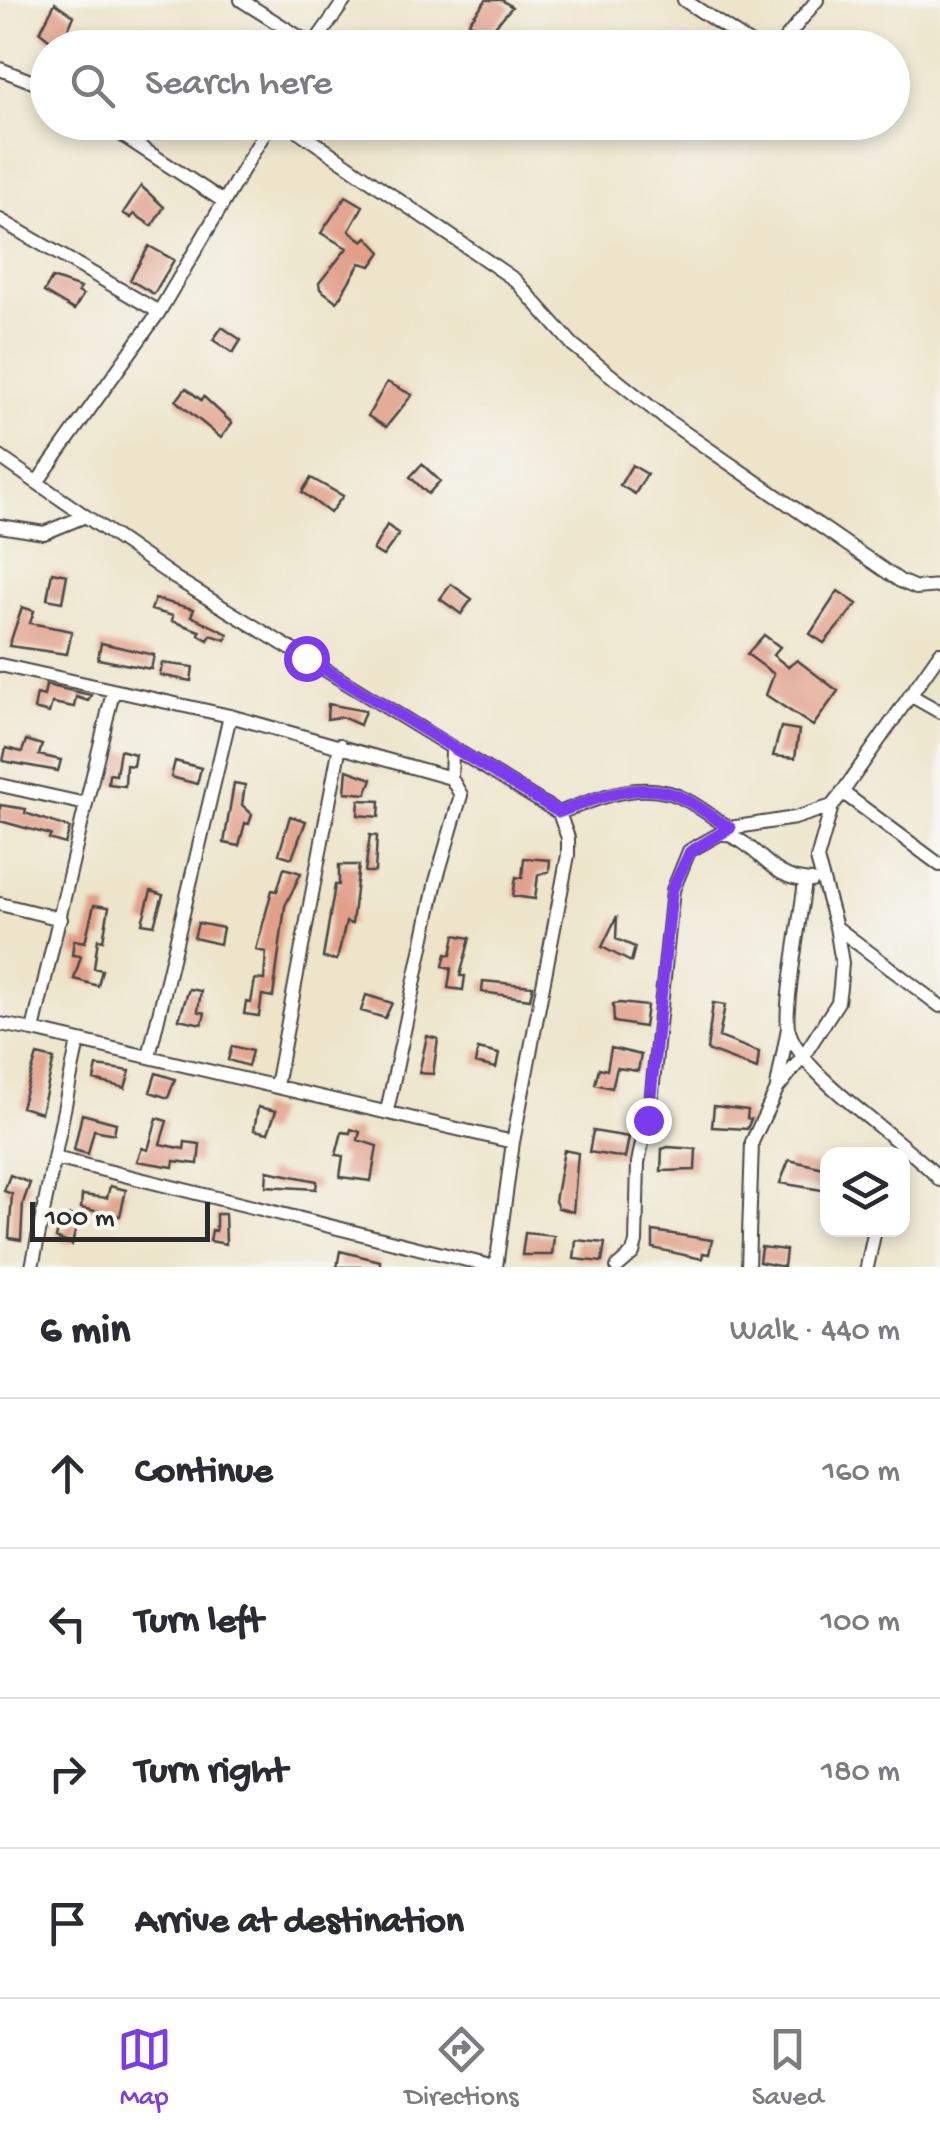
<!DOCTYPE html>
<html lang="en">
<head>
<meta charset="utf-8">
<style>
	body { margin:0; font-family:"Gochi Hand",sans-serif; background:#f7f7f7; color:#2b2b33 }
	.controls { position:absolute; right:30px; bottom:30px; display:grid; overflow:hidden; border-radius:20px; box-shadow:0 5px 15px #0003 }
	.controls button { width:90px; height:90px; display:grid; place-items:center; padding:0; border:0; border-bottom:2px solid #e1e1e2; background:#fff; color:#2b2b33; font:50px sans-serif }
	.scale { position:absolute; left:30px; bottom:25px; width:180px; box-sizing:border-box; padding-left:10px; border:5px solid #2b2b2b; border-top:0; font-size:28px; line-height:35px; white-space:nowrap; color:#2b2b2b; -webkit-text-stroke:8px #f6f6f2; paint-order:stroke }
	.stop { position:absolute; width:30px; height:30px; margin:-22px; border:8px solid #7c3aed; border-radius:50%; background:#fff }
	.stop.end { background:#7c3aed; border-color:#fff; box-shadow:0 2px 10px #0008 }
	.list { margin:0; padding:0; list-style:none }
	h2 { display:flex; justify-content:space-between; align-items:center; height:130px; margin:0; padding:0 40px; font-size:42px }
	h2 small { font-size:32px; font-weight:400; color:#7c7c81 }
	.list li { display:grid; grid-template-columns:65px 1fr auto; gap:30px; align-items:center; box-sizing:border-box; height:150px; padding:0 40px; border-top:2px solid #e1e1e2 }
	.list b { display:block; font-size:38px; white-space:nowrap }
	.list em { font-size:32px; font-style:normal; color:#7c7c81 }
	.icon { flex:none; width:55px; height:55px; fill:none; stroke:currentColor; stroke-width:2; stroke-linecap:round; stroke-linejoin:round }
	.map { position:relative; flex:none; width:940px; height:1267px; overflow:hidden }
	.search { position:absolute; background:#fff; box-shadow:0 5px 15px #0003; left:30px; right:30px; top:30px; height:110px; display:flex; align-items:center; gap:25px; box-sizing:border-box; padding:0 35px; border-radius:55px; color:#7c7c81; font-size:38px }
	.sheet { height:730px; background:#fff }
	nav { display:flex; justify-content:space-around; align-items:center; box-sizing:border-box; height:140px; border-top:2px solid #e1e1e2; background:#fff; font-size:28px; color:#7c7c81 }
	nav a { display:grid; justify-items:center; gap:5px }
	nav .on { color:#7c3aed }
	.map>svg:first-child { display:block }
</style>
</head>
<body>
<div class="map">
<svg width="940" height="1267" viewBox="0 0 940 1267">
	<rect width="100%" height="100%" fill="#f6f6f2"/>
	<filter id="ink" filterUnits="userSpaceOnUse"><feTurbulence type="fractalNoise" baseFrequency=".01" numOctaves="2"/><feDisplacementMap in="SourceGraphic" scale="20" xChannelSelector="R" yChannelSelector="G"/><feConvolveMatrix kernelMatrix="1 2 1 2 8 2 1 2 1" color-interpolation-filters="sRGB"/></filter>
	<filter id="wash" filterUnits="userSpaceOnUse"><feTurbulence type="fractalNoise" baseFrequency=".0048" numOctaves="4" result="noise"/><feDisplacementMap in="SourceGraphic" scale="40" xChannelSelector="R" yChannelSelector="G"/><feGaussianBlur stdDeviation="2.25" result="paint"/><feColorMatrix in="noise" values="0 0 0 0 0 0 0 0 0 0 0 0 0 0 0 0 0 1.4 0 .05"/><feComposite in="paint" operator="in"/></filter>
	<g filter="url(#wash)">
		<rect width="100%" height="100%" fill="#ede4c9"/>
		<g id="blocks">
			<!-- building -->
			<path fill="#e19f88" d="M486,0h16l10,7 -25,28 -18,-13z
				M55,3l19,13 -14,32 -20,-16z
				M261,31l11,7 9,10h-38z
				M141,186l23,21 -12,19 -18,-12 -3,4 -8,-5z
				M346,196l17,10 -14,25 14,10 4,-4 14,15 -10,14 -11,-3 -23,39 -17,-13 -1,-6 28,-35 -26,-15z
				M149,246l25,14 -20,34 -24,-14z
				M52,278l29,10 -3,4 5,3 -9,15 -30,-18z
				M222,327l19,13 -8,13 -20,-13z
				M387,382l25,13 -26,32 -18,-11z
				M186,388l15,12 3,-3 28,26 -11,15 -45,-37z
				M422,464l18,17 -12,13 -18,-17z
				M632,465l15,9 -12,20 -15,-9z
				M311,478l32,18 -13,17 -28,-21z
				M387,525l12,9 -16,22 -10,-6z
				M52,572l15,3 -5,27 -15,-3z
				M451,584l21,15 -11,15 -21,-15z
				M838,591l19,13 -33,39 -14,-9z
				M155,599l39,10 -3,7 37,18 -2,6 -15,-5 -3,5 -9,-5 1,-4 -28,-10 1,-5 -22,-6z
				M22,607l12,4 -4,12 42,8 -5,23 -58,-8z
				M764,635l16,12 -7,8 15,12 9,-7 41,31 -25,35 -47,-31 8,-21 -27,-20z
				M101,643l53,12 -3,14 -53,-10z
				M162,663l31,4 -2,14 -31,-6z
				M46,685l45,10 -3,6 -12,-4 -2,10 -22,-4 -3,10 -15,-4 3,-15 7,2z
				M328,704l37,7 -5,14 -18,-8 -15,2z
				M781,727l18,3 -4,28 -22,-2z
				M26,740l16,5 -3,10 22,5 -3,11 -55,-10 3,-13 16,4z
				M120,750l15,4 -2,12 -7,-1 -1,21 -17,-2 1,-10 7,1z
				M175,761l26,7 -4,16 -26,-7z
				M347,770l25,9 -6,15 -21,-2z
				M234,783l11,2 -3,20 10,9 -3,10 -4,-1 -6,23 -15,-3z
				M359,800l21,1 -1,16 -21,-2z
				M0,805l26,4 -1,4 45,15 -5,16 -16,-5 2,-4 -51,-14z
				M290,816l16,5 -14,37 -13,-4z
				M370,835l7,1 -2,36h-10z
				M524,858l26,2 -1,11 -11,4 -3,24 -22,-3 3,-19 6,1z
				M339,865h20l-7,59 -6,-2 -9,38 -14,-2 12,-73h4z
				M284,868l17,5 -16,33 -12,91 -11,-2 -3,21 -15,-2 2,-12 5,1 4,-24 9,1 2,-28 -10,-2 16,-60 5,1z
				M151,891l12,4 -9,30 -12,-2z
				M94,905l15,2 -6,33 -5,-1 -4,29 8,2 -4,16 -24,-7 7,-23 -9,-1 2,-15 11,2z
				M617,916l-1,23 19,8 -4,15 -29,-15z
				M198,923l25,5 -3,16 -26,-6z
				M455,935l15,3 -10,38h5l-2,14 -15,-2 3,-20 -8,-2 3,-12 5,1z
				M483,981l50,5 -3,13 -48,-7z
				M189,989l12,2 -3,20 7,2 -3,11 -23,-5z
				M366,995l26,8 -7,15 -24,-7z
				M620,1003l27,3 -3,21 -30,-5 -1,-18z
				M713,1003l12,2 -6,32 40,15 -2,17 -50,-19z
				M427,1036l11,3 -5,35 -14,-1z
				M232,1046l20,5 -4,15 -20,-6z
				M611,1048l30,7 -3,16 -21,-3 -5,20 -17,-4 4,-16 8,2z
				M478,1049l21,5 -3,14 -21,-5z
				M37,1055l17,4 -13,54 -20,-6z
				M97,1066l33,5 -5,17 -31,-8z
				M156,1073l19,6 -7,19 -18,-6z
				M714,1106l34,4 -1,8 4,1 -4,10 -35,-2z
				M258,1107l18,4 -8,22 -14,-3z
				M82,1114l34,9 -2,11 -20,-4 -6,24 -14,-4z
				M157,1118l10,3 -7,23 24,5 1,-7 15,2 -2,20 -24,-3 -1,6 -36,-6 5,-13 6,2z
				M351,1129l9,3 -2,8 19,6 -6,35 -31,-4 3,-21 -7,-1 6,-23 8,1z
				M593,1131l36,6 -4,21 -36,-6z
				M668,1147l28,2 -1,21 -34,1 1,-22z
				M564,1150l14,3 -5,59 -15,-4 -3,-7z
				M789,1160l39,9v22l-48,-8z
				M267,1171l50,10 -1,8 -50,-3z
				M10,1175l20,8 -7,20 -2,37 -12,-2 3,-44 -8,-3z
				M110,1186l16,4 -6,26 -39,-8 1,-13 25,3z
				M216,1214h9l1,30 -16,-3 2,-11 4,1z
				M69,1215l9,2 -6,28 -16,-7 2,-9 8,1z
				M653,1231l59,9 -3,14 -6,-1 -1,6 -49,-11z
				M525,1233l29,3 -2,19h-30z
				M576,1240l29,3 -3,19 -28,-3z
				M761,1247l25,3 -2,17 -25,-5z
				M340,1251l40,10v6h-43z"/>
		</g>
	</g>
	<g filter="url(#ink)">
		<use href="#blocks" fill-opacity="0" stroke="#484743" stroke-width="2.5"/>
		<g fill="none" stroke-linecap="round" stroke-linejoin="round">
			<defs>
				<path id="minor" d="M241,0l71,45
					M684,0l73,48
					M311,48l34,-48
					M778,48l39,-48
					M0,69l48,19
					M102,122l121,79
					M285,122l230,158 58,65 95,76 232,160 16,7 24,-2
					M0,220l159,92
					M0,457l175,121 384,235c42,-16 88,-37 131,-11 14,8 26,18 40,26l65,-10 37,-12 7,-9 101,-144
					M38,481l121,-169 112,-190
					M0,526l44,7 39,-16
					M0,665l230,51 221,62 1,-27
					M910,695l30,17
					M0,785l86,19 27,-112
					M842,792l98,73
					M723,833c38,11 43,46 89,48
					M805,881c-3,29 -21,123 -17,146 9,48 119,114 152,153
					M0,904l61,15
					M836,927l104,79
					M0,1024l33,6 53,-226
					M33,1030l480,112
					M149,1056l81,-340
					M276,1086l64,-341
					M777,1086l11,-58
					M387,1111l49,-230 25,-86 -10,-17
					M55,1158l440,109
					M32,1267l46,-226
					M496,1267l17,-125 55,-287v-17l-9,-25
					M617,1267l16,-14 3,-11 2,-79 14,-70 21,-203 16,-39 41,-23
					M748,1267l4,-125 25,-53 27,-34 34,-53 2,-15 2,-24 -6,-36 -19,-68 15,-53
					M867,1267l8,-37"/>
			</defs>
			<!-- minor casing -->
			<use href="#minor" stroke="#484743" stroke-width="16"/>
			<!-- minor -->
			<use href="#minor" stroke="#fff" stroke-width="12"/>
		</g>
	</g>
	<g fill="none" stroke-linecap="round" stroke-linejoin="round" filter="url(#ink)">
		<!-- route -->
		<path stroke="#7c3aed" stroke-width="12" d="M306,658l253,154c42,-15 88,-36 131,-10 14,8 26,18 40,26l-40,24 -18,38 -24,230"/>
	</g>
</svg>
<div class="controls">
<button><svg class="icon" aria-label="layers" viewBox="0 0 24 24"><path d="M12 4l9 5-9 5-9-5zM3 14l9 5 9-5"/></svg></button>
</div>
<div class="scale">100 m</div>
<div class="stop" style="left:306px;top:658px"></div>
<div class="stop end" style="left:648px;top:1120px"></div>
<div class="search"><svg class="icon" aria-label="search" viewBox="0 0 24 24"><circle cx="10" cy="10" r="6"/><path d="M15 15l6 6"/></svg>Search here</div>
</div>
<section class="sheet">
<h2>6 min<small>Walk · 440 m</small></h2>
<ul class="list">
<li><svg class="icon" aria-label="ahead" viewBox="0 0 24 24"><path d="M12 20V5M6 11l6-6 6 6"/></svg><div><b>Continue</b></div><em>160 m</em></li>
<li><svg class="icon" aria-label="left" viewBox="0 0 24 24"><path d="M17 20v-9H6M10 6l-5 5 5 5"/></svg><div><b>Turn left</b></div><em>100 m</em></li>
<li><svg class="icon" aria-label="right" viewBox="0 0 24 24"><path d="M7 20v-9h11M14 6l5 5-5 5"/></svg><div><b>Turn right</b></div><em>180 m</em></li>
<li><svg class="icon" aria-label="arrive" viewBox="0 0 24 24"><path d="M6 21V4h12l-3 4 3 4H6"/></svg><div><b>Arrive at destination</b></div></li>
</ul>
</section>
<nav>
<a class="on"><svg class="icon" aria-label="map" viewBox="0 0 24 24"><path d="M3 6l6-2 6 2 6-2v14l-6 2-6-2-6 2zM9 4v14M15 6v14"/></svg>Map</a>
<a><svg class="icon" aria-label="directions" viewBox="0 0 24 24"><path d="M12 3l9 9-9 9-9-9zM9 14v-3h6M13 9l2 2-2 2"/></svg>Directions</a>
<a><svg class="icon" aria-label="saved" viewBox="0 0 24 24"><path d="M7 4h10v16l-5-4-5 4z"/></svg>Saved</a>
</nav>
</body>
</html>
